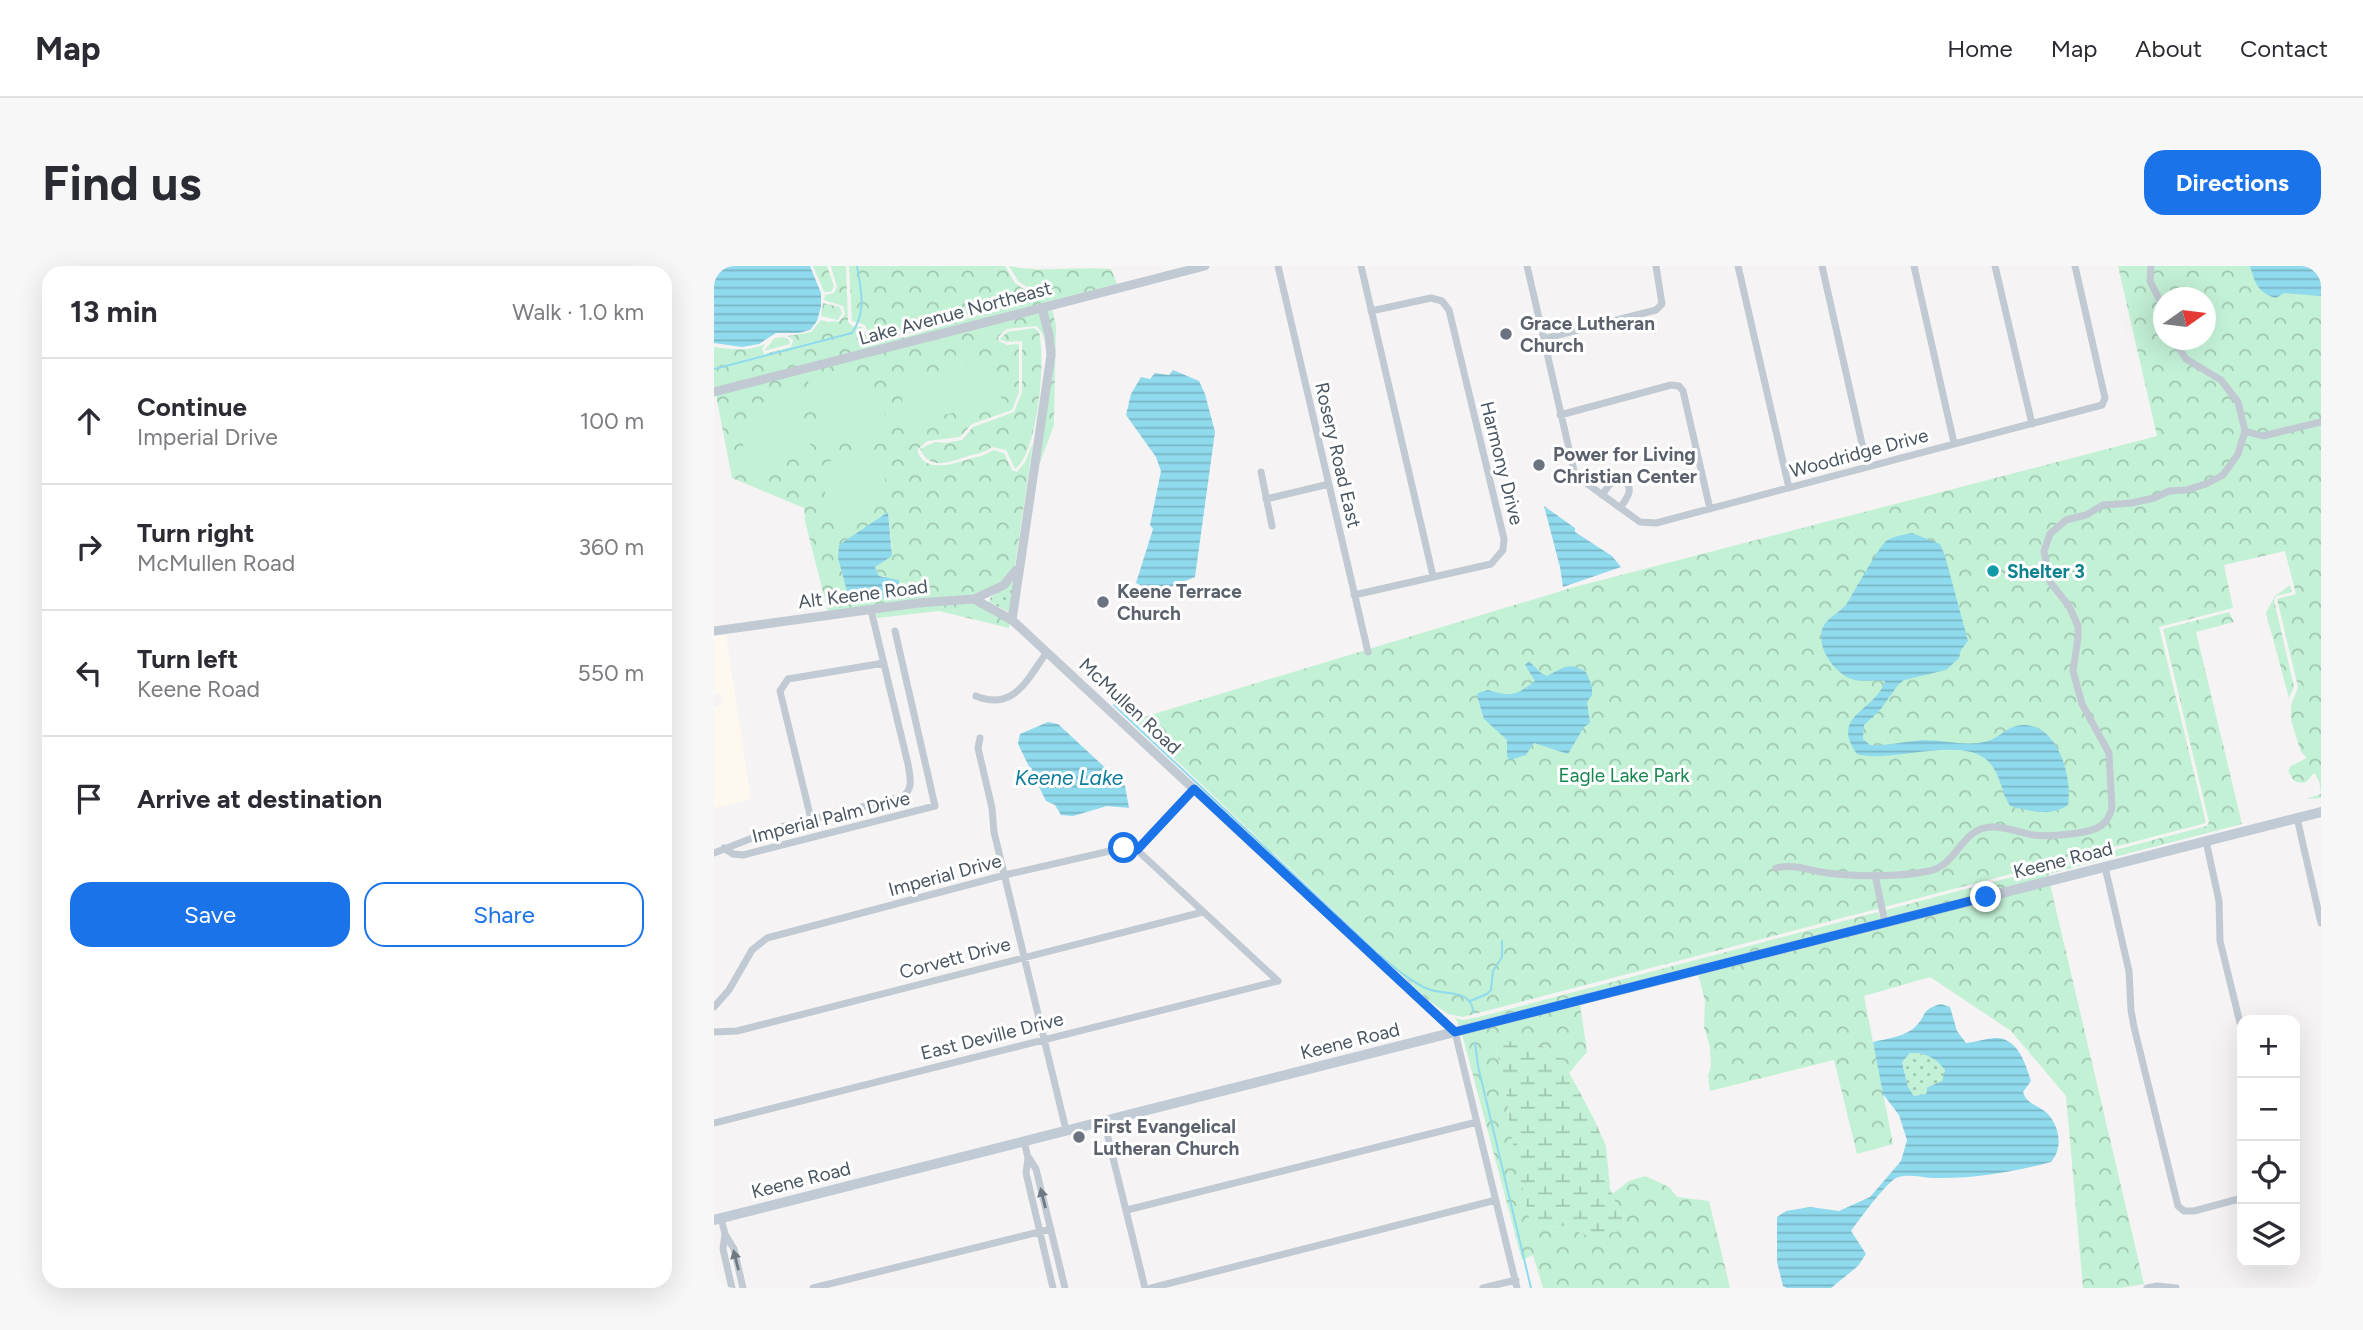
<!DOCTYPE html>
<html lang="en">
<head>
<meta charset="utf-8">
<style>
	body { margin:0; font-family:Figtree,sans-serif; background:#f7f7f7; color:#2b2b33 }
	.controls { position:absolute; right:21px; bottom:21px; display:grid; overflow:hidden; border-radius:14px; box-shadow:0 7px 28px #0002 }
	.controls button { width:63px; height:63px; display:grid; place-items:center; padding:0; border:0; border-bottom:2px solid #e1e1e2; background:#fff; color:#2b2b33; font:35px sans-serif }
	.compass { position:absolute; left:1439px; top:21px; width:63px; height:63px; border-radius:50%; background:#fff; box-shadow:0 7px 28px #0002; rotate:76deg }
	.stop { position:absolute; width:21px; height:21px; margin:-16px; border:5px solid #1a73e8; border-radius:50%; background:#fff }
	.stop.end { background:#1a73e8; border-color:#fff; box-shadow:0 2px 7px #0008 }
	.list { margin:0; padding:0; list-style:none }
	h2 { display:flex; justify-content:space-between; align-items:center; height:91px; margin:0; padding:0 28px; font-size:30px }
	h2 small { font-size:23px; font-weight:400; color:#7c7c81 }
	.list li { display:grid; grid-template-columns:46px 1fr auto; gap:21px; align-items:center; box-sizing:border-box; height:126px; padding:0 28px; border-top:2px solid #e1e1e2 }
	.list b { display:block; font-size:26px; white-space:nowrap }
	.list p { margin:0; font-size:23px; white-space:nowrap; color:#7c7c81 }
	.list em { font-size:23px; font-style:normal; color:#7c7c81 }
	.actions { display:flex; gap:14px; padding:21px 28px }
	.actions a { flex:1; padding:16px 0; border:2px solid #1a73e8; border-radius:21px; text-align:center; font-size:24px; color:#1a73e8 }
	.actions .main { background:#1a73e8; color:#fff }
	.icon { flex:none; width:38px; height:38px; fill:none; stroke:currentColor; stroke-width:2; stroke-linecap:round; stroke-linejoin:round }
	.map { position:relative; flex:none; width:1607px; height:1022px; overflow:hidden; border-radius:21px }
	header { display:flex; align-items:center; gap:42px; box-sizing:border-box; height:98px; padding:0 35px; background:#fff; border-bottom:2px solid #e1e1e2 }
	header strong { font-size:33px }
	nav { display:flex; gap:38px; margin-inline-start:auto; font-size:24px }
	.intro { display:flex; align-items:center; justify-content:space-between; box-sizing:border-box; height:168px; padding:0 42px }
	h1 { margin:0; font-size:49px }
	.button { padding:18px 32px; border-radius:21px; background:#1a73e8; color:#fff; font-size:24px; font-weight:700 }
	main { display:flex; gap:42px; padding:0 42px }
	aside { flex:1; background:#fff; border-radius:21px; box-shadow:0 7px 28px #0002 }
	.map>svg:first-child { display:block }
</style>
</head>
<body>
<header>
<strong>Map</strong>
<nav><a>Home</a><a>Map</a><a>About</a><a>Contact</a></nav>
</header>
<div class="intro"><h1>Find us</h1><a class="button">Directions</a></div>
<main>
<aside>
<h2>13 min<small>Walk · 1.0 km</small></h2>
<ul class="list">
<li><svg class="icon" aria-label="ahead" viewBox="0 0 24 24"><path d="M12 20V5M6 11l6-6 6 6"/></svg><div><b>Continue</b><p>Imperial Drive</p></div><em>100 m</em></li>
<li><svg class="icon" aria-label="right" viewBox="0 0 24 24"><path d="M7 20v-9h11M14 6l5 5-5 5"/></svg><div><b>Turn right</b><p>McMullen Road</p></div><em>360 m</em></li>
<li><svg class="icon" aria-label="left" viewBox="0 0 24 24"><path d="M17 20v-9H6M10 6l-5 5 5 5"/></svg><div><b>Turn left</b><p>Keene Road</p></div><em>550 m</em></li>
<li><svg class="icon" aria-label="arrive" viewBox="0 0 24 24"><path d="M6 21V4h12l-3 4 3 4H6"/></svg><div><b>Arrive at destination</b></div></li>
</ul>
<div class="actions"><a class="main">Save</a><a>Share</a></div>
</aside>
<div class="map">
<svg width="1607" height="1022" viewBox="0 0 1607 1022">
	<defs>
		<pattern id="grass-dots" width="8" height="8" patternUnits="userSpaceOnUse" patternTransform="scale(1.75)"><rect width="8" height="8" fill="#c3f1d5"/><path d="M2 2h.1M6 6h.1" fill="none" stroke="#a0c6b0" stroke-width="1.8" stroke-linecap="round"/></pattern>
		<pattern id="forest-crowns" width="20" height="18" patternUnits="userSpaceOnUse" patternTransform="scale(1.75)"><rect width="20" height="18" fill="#c3f1d5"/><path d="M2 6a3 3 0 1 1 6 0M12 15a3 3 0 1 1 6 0" fill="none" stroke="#a0c6b0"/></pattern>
		<pattern id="wetland-marsh" width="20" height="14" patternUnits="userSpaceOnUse" patternTransform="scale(1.75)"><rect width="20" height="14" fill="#c3f1d5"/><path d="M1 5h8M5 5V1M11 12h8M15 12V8" fill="none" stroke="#a0c6b0"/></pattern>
		<pattern id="water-rules" width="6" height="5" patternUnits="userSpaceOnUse" patternTransform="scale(1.75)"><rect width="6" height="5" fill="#90daee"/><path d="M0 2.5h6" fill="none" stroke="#78b4c4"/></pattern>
	</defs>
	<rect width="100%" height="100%" fill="#f5f3f3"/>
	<!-- commercial -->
	<path fill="#fdf9ef" d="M12,369l25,164 -37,9v-100l7,-3 2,-5 -3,-6 -6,-1v-57z"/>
	<!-- grass -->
	<path fill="url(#grass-dots)" d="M300,315l-5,31 -20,-10 2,-5z
		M1196,787c15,-1 26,5 35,17l-3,11 -14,6 -1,7 -13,2 -6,-9 -6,-26z"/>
	<!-- forest -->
	<path fill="url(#forest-crowns)" fill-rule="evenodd" d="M99,0h14l7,20 -3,6h-7z
		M117,0h15l2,56 4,4 10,1 6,13 5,2 33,-5 69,-21 33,-15h10l9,-9v-5l-9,-6 -9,-15c34,7 69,0 102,3l6,15 -403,104v-41c16,2 36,5 51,-3l-3,5 2,5 27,-7 2,-7 -5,-4 23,-4 10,-12 7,2 12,-1 5,-7 -2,-8 -19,-6 1,-5 9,-2 3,-6z
		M135,0h156l10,17 10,7 -10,9c-14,-3 -26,9 -40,13 -31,11 -73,26 -104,27l-6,-14 -13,-4z
		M1404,0h203v532l-15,1 15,-5 -2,-13 -5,-8c-6,6 -6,13 -20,8l-6,-10 3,-5 16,-8 -6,-6 -10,-32v-15l7,-18 -21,-88 19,-5 -11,-43 -61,14 9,43 -74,19 47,196 -743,194 -15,-3 -19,-13 -155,-148 -5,-1 -8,-11 -127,-121 437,-132 586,-152zM1450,32h42v42h-42z
		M109,37l17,4 2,6 -4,7 -17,-4z
		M338,43l4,17 -2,99 -18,48 17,-104 -7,-58z
		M325,47c5,17 9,34 7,52 1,-13 1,-30 -10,-39l-29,3 -9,8 1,4 8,4 12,-1v48l-7,18 -40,14 -12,13 -33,4 -10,9c8,23 31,15 49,10 10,-4 18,-3 27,-10l11,3 8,17 5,2 8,-10 8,-19 -18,122 -13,17 -29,14 -145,16 -23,-91 -1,-13 -72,-30 -16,-83h-2zM174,246l4,37 -17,18 4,9h6l-17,25 -9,-5 17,-75z
		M320,62l5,4c7,27 -1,121 -24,137l-9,-19 -14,-3c-9,7 -16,6 -27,10 -18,6 -35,13 -45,-8l15,-7 10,1 17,-3 11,-13 41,-15 8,-20v-51l-15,1 -7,-3 7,-7z
		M70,71l5,3 1,4 -26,7 11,-13z
		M1576,319l2,7 -16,4 -2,4 20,87 -5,11 -23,-85 9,-17z
		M259,337l35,18 2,2 -1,5 -70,-17 -62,7 -1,-5 43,-7z
		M1515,346l5,10 -38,10 46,192 -193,50v4l-161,41 -2,-9 321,-84 2,-4 -46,-193z
		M1336,618l94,400 -24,4h-37l-17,-192 -55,-65 -81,-54 -66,19 29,148 -36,10 -23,-94 -124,31 -2,-16 3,-8 -1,-20 -6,-20 1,-26 -7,-27z
		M1164,646l3,9 -421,106 -5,-9 8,2 16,-3z
		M866,738l7,48 -18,21 -11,-21 -25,-9 -37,5 12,55 1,23 40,101 15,-1 22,9 38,-12 -12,-29 17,-13 16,-5 24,11 8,10 32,4 21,87h-187l-10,-33 -11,5 -60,-226z"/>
	<!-- wetland -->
	<path fill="url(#wetland-marsh)" d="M788,775l31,2 25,9 35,65 13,29 4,42 14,35 -8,9 -30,3 -22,-9 -15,1 -19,-5 -21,-96 -1,-23 -12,-55z"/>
	<!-- garden -->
	<path fill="#c3f1d5" d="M280,93l8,43 -95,21 -9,-43z
		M125,111c32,11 41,21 52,53l-62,16 -6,-6 -15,-59z
		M81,122l16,59 -4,7 -61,17c-11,-38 8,-76 49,-83z
		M169,182c10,41 -6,72 -48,81l-16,-60 7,-7z"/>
	<!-- water -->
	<path fill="url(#water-rules)" fill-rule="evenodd" d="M0,0h96l11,27v14l-4,14 -7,9 -11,3h-23l-17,11 -17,3 -28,-4z
		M1536,0h71v30l-37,-3 -8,5c-18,-5 -21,-15 -26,-32z
		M459,104l26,11 6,13 10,38 -20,145 -39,16 -20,-10 17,-54 -3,-4 11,-54 -5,-14 -30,-42 5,-21 10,-17 9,2 5,-6 14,2z
		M830,240l31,22v4l37,24 9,11 -58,20 -3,-20z
		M174,246l4,44 -17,11 4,9 20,4 1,15 -32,6 -21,-10 -9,-33 1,-13z
		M1198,267l28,11 5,12 23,85 -7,9 -2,8 -13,12 -42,10 -6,5 -18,25 -16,15 -1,14 7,6c18,1 36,-4 54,-5 18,0 36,5 54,3 20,-2 24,-13 38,-17 40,-9 57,50 52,79 -18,12 -38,6 -58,1 -9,-14 -9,-31 -21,-44 -26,-28 -99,2 -132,-8 -28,-39 18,-42 28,-73 -11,-2 -22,2 -33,-2 -18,-6 -37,-33 -29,-52 6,-12 19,-14 26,-27 5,-9 31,-54 37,-59 8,-5 17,-6 26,-8z
		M815,395l12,12 6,3c17,-8 20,-15 39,-4l6,14v9l-5,7 3,21 -6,4 -16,27 -34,-11 -8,12 -16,5 -3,-4v-16l-23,-21 -7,-23 1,-3 10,-3c24,7 27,6 47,-9l-10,-16z
		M334,456l10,2 67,62 4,22 -22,-2 -34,10 -12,-1 -6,-10 -9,-4 -28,-57 2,-10z
		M1227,738l9,3 7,24 9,12c9,-1 19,-4 28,-5 24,-1 31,25 37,43l-8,11c4,13 16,13 25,22 12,14 15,34 3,48 -37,10 -78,17 -117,16 -11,0 -27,-5 -38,0 -11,6 -37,42 -45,53l15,23 -8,12 -27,22h-44l-4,-2 -6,-24v-45l9,-6 24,-4 29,4 31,-14 31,-36 6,-21 -8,-25 -16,-21 -10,-52c13,-3 34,-6 43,-16 12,-12 4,-16 25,-22zM1196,787c15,-1 26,5 35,17l-3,11 -14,6 -2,7 -12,2 -6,-9 -6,-25z"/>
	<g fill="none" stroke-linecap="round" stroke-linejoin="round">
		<!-- stream -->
		<path stroke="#90daee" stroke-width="2" d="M0,103l138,-36c15,-22 9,-42 5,-67
			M400,439l263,248c16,13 32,28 51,36 12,5 28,2 38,9 5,4 7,8 7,14
			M756,735l17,-7 4,-4 2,-19 9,-14v-16
			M761,777l3,23 53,222"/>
		<!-- minor -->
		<path stroke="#c1cad2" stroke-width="7" d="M564,0l90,386
			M647,0l72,310
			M813,0l48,209 65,47 16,1 446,-118 3,-7 -30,-132
			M1024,0l51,222
			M1108,0l45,200
			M1200,0l40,177
			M1281,0l37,158
			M1437,0l-1,15 14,28
			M829,73l113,-29 6,-6 -6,-38
			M846,149l111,-30 8,1 4,5 27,118
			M1531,165l18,5 58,-14
			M547,206l11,54
			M888,229c6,-8 11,-19 23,-16 9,11 2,19 -5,29
			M552,233l63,-15
			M640,329l137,-31 12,-14 1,-11 -55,-229 -7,-9 -11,-3 -60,13
			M262,430c38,16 52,-18 71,-44
			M266,472l-2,10 14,60 2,24 72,298
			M1583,552l24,105
			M97,553l-31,-128 8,-12 96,-16
			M1492,575l13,60 1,40 22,90
			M10,582l9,6 10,1 192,-49 -40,-175
			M423,584l141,131
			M0,587l67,-26 121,-30c12,-8 8,-20 6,-33l-37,-154
			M1391,601l24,104 2,39 3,17 44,179 6,5h10l48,-13
			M1062,602c18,-5 34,3 52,5 29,4 72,4 101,-2 29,-6 32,-43 62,-44 14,-1 29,6 42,8 14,2 52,-1 64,-7 9,-4 13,-12 15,-20l-3,-55 -27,-49 -9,-33 5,-33v-12l-9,-20 -19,-24 -6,-31 6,-17 16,-14 20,-5 17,-10 28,-2 23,-5 15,-7 17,-1 20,-6 17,-9 15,-21 7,-23 -7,-29 -17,-22 -35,-21 -12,-19
			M1161,609l10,48
			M0,741l15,-17 23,-40 15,-12 238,-63 118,-27 14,2 57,-61
			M0,766l23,-1 466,-119
			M741,766l62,256
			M390,855l41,167
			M0,857l564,-142
			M310,875l4,17 -2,15 27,115
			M315,892l7,11 29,119
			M413,944l350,-88
			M7,952l4,16 9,15 9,39
			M11,968l-2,15 9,39
			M99,1022l238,-59
			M437,1022l345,-88
			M769,1022l33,-8
			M1433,1022l10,-2 19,2"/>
		<!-- tertiary -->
		<path stroke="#c1cad2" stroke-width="9" d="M0,126l491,-126
			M260,333l30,-14 12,-15
			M298,354l39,-265 -2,-20 -7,-27
			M0,365l204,-28 56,-4 38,21 443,412"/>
		<!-- secondary -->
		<path stroke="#c1cbd6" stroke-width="10" d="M0,954l1607,-408"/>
	</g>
	<!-- one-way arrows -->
	<defs><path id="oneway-solid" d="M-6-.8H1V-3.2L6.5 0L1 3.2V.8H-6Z" transform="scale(1.75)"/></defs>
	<g fill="#6e7983">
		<use href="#oneway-solid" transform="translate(329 932) rotate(-104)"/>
		<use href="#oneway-solid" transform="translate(22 994) rotate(-104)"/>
	</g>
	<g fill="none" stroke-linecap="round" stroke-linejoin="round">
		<!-- route -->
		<path stroke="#1a73e8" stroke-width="9" d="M410,582l13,2 57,-61 261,243 531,-135"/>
	</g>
	<!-- markers -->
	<g fill="#6b7280" stroke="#fff" stroke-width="2.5">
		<circle cx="792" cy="68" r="7"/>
		<circle cx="825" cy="199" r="7"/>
		<circle cx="389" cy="336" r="7"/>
		<circle cx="365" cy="871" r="7"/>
	</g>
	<circle fill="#0f9aa8" stroke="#fff" stroke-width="2.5" cx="1279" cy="305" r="7"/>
	<g text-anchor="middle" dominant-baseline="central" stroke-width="6" stroke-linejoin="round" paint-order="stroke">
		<!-- street labels -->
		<g font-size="19" fill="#4a5661" stroke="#fff">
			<text transform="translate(241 47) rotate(-15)">Lake Avenue Northeast</text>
			<text transform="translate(1145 187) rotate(-15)">Woodridge Drive</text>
			<text transform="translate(624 189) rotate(77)">Rosery Road East</text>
			<text transform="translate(788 197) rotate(76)">Harmony Drive</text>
			<text transform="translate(149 328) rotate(-7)">Alt Keene Road</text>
			<text transform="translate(416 440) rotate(43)">McMullen Road</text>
			<text transform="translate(117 551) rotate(-14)">Imperial Palm Drive</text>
			<text transform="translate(1349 594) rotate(-14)">Keene Road</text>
			<text transform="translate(231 609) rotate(-15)">Imperial Drive</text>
			<text transform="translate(241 692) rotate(-15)">Corvett Drive</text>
			<text transform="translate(278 770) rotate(-14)">East Deville Drive</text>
			<text transform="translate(636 775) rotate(-14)">Keene Road</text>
			<text transform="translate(87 914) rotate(-14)">Keene Road</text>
		</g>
		<!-- worship labels -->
		<g font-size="19" font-weight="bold" fill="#5b616d" stroke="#fff" text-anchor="start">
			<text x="806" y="57">Grace Lutheran<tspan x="806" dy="22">Church</tspan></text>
			<text x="839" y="188">Power for Living<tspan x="839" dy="22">Christian Center</tspan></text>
			<text x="403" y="325">Keene Terrace<tspan x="403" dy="22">Church</tspan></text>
			<text x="379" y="860">First Evangelical<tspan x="379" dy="22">Lutheran Church</tspan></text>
		</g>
		<!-- culture labels -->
		<g font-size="19" font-weight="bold" fill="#0d838f" stroke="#fff" text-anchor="start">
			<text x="1293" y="305">Shelter 3</text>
		</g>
		<!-- park labels -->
		<g font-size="19" fill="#17864f" stroke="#fff">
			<text x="910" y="509">Eagle Lake Park</text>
		</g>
		<!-- water labels -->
		<g font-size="21" font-style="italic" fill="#0c7c9b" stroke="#fff">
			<text x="355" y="511">Keene Lake</text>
		</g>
	</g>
</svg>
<div class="controls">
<button>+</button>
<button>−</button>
<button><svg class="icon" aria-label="locate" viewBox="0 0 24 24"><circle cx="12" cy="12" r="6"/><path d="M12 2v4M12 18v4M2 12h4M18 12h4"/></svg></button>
<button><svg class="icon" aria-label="layers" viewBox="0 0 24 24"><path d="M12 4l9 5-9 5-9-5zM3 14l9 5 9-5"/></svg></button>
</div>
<svg class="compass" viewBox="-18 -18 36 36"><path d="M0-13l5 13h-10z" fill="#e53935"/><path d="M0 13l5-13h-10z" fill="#7c7c81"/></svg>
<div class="stop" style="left:410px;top:582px"></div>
<div class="stop end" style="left:1272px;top:631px"></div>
</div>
</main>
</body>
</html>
